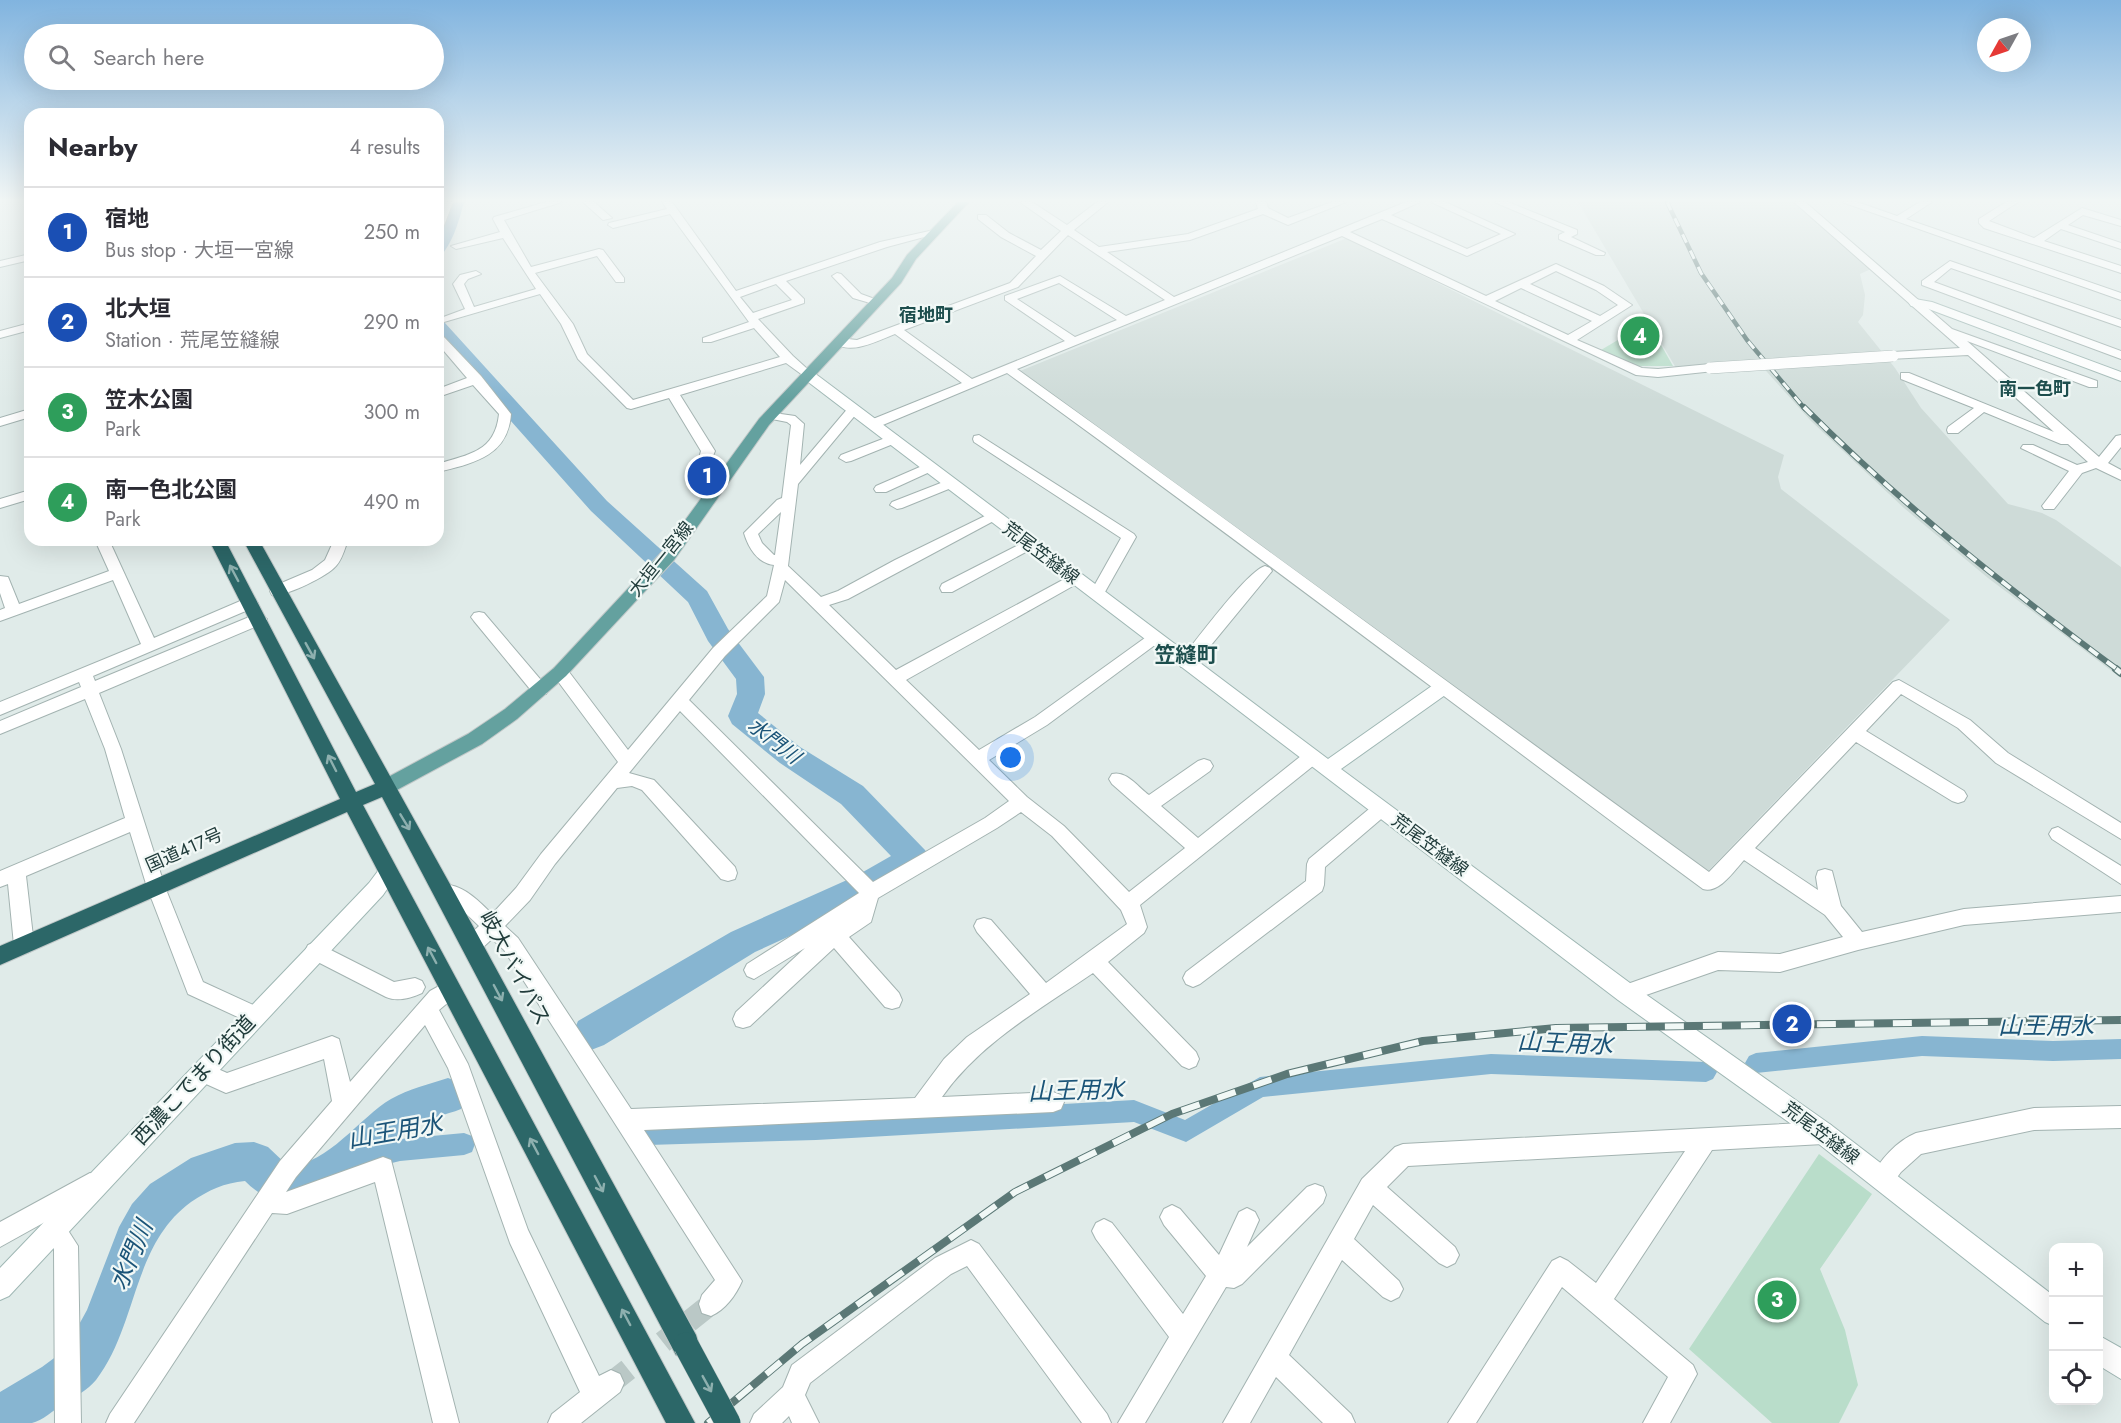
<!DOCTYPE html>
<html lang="en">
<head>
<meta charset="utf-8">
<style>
	body { margin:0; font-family:Jost,"Noto Sans JP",sans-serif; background:#f7f7f7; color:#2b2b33 }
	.controls { position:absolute; right:18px; bottom:18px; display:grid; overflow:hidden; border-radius:12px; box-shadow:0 6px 24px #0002 }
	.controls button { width:54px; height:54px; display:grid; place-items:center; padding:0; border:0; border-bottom:2px solid #e1e1e2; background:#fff; color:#2b2b33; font:30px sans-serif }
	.compass { position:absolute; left:1977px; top:18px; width:54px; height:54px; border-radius:50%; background:#fff; box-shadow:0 6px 24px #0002; rotate:230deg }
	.you { position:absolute; left:1011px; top:758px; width:21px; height:21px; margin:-15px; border:4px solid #fff; border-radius:50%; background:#1a73e8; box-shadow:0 0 0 9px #1a73e833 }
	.badge { display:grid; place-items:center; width:39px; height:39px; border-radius:50%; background:#856043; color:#fff; font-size:20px; font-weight:700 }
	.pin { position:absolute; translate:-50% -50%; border:3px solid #fff; box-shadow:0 2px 6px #0006 }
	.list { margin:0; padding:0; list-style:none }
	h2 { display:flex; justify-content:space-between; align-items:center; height:78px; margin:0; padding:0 24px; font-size:26px }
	h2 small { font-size:20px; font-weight:400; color:#7c7c81 }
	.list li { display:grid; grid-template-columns:39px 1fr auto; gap:18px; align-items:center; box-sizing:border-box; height:90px; padding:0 24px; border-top:2px solid #e1e1e2 }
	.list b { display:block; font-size:22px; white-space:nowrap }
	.list p { margin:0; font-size:20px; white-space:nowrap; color:#7c7c81 }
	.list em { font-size:20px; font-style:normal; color:#7c7c81 }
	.icon { flex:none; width:33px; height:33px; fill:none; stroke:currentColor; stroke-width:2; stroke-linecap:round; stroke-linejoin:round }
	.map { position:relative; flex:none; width:2121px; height:1423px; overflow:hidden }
	.search { position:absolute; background:#fff; box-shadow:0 6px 24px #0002; left:24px; top:24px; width:420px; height:66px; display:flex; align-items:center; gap:15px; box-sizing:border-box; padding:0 21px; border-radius:33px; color:#7c7c81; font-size:22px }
	.panel { position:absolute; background:#fff; box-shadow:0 6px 24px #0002; left:24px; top:108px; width:420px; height:438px; border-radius:18px }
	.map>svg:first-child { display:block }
</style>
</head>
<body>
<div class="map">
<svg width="2121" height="1423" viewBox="0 0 2121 1423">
	<rect width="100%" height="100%" fill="#e0ebe9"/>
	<!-- built -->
	<path fill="#cedbd8" d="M1578,202h216l77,67 -11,5 5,21 -2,20 -5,7 37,46 26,40 87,96 34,9 14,7 65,47v111l-133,-100 -84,-70 -93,-87 -52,-58 -83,5z
		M1347,238l437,217 -6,22 3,12 169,131 -241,250h-6l-683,-499z"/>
	<!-- green -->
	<path fill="#b9ddca" d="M1648,322l25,44h-37l-35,-16z
		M1819,1154l53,40 -52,75 25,61 13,55 -19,38h-67l-83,-74z"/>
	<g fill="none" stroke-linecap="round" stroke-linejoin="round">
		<!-- canal -->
		<path fill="#87b5d1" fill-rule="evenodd" d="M1922,1036l131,5 68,-2v20l-68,2 -131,-5 -166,17 -7,-3 -4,-7 4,-7 7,-3z
			M1491,1054l215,8 7,3 4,7 -4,7 -7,3 -215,-8 -228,23 -77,45 -52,-20 -318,18 -168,5 -8,-3 -3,-8 3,-8 8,-3 168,-5 318,-18 51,20 75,-43z
			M464,1133l8,3 3,8 -3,8 -8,3 -64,6 -65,16 -8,-3 -3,-8 3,-8 8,-3 65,-16z"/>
		<!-- river -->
		<path fill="#87b5d1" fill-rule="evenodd" d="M446,202h18c-5,18 -9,34 -20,50l-6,1v-23z
			M438,321l7,2 162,178 100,90 21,38 36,48 1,17 -7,19 42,34 63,39 62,64 5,9 -5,9 -47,28 -123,56 -151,93 -13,5 -13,-5 -5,-12 5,-12 153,-89 125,-56 35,-20 -50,-52 -61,-41 -48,-39 -4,-8 9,-22 -1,-15 -28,-38 -20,-39 -97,-91 -153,-172z
			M448,1078l13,5 6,13 -6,13c-15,6 -34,9 -47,18 -48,35 -108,115 -169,54 -21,2 -36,9 -54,21 -59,43 -53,123 -95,178 -8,10 -22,17 -33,24 -9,6 -21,17 -31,19 -10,0 -22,0 -32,0v-31l42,-25 23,-17 22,-40 32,-83 13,-23 18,-20 41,-26 44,-15 19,-1 14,5 19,18c38,3 73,-48 104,-66 18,-10 38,-15 57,-21z"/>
		<!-- street-tunnel -->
		<path stroke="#bac8c6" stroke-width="22" stroke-dasharray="22 11" stroke-linecap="butt" d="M611,1383l100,-79"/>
		<defs>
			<path id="street" d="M443,202h10l-10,26 -5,3v-16z
				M546,202h16l-58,18 27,47 68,-18 4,1 21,28v4h-8l-19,-26 -62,17 38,51 14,30 46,46 147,-43 -26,-29 -43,14h-8v-4l46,-16 -79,-108 -57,14 -5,-3 1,-2 58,-14 -5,-7h10l64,89 144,-49 54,-12 5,3 -52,14 -101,34 18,18v4l-46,16 35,37 21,19 -6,4 -22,-16 -106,32 35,56 -4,10 -5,1 -7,-4 2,-7 -32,-53 -38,11 -4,-1 -49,-49 -17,-35 -21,-30 -96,28 -6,-3 27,-10 -12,-25 7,-9 16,-4 5,3 -13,5 -4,5 10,23 62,-18 -33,-51 -47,11 -5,-3 49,-14 -7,-13 1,-2zM776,284l16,16 -39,13 -13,-16z
				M583,202h11l18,16 -9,2z
				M1020,202h12l35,23 30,-23h11l-34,28 25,17 89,-13 70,-25 -2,-7h10l2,6 20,10 44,-16h14l-58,23 -25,-11 -73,26 -83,12 67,45 232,-95h14l-29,13 76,34 34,-15 -70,-32h14l70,32 -48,22 -85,-37 -32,13 136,64 70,-32 48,22 28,19 -55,35 65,28 16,1 52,-5 4,1v6l-56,6 -22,-2 -294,-139 -325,133c232,166 461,336 692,503l184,-190 6,-2 71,40 38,33 113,70v16l-125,-76 -38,-35 -57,-34 -35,37 98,60 3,5 -3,5 -6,2 -6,-2 -96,-59 -101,106 63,42 -2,-13 2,-6 7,-2 7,2 9,35 21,26 102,-23 157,-13v16l-157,13 -106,25 -78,22 -62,-2 -92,32 -7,-3 -3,-6 3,-6 99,-35 62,2 63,-17 -18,-22 -81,-55c-10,11 -25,34 -41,29 -232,-171 -462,-347 -696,-516l-129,54h-10l-1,-3 1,-3 94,-38 -67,-49c-18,7 -45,22 -62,8l6,-4 18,2 153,-57 26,-27 -35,-19 -23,-18v-4h8l23,18 32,17 20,-19zM1068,235l97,65 -39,16 -66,-40 -55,20v4l60,41 -93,38 -68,-49 114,-43zM1556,271l40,19 22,15 -18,11 -70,-32zM1059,283l58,37 -42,17 -58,-38zM1521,288l71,33 -24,14 -73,-34z
				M1494,202h14l69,28v4l-6,3 34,16 -1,2h-8l-37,-16v-4l6,-3z
				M1794,202h11l147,127 145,52v6h-8l-122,-46 132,116 17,-21 5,-1v12l-13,16 13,7v10l-25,-12 -14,5 -28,36h-10l-2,-3 27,-35 -48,-23 2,-3h10l44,20 11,-3 -20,-18h-7l-77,-32 -26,21h-10l-1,-3 1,-3 26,-19 -73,-29v-6h8l145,59 -86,-77 -79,4 -2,-3 6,-4 67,-4z
				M1842,202h15l40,14 23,-14h12l-26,17 215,74v7z
				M2006,202h12l-29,19 45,17 48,-30 39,12v6l-38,-11 -15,10 53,18v6l-60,-20 -17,12 77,25v7l-137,-45 -5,-5v-4z
				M30,254v6l-30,7v-6z
				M1950,261l171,59v7l-170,-59 -17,14 187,69v8l-199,-74v-4z
				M837,273l4,1 20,20 22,8 -6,3 -24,-7 -21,-22z
				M30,323v7l-30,8v-7z
				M438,334l4,1 39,41 30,38c-3,42 -37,49 -73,58v-8c31,-10 57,-12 61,-50l-26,-29 -35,12v-8l29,-11 -29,-34z
				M853,406l6,4 -2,3 -59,71 -10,82 33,31 17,-6 57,-31 94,-46h10l2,3 -153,82 -19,6 67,65 174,-94h10l2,3 -2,3 -174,98 73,70 56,-33 114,-82h12l2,4 -116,86 -58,35 38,37 37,29 65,66 56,-44 -73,-64 -3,-5 3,-5c14,-4 26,13 37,21l49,-34 6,-2 6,2 3,5 -3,5 -49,35 37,32 108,-86 6,-2 6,2 3,5 -3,5 -178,143 7,22 -3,6 -36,29 88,90 3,7 -3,7 -7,3 -7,-3 -89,-93c-54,37 -113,70 -151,124l111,-5 8,3 3,7 -3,7 -8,3 -409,18 98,151c-6,14 -17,29 -31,35l-9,-3 -3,-9 3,-9 13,-15 -211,-330 -12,-11 -13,12 -7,3 -7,-3 -3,-6 3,-6 14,-13 -22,-21 -20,-7 -2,-6 2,-6c21,-7 42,15 55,28l24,-26 25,-34 77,-92 -64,-86 -2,-4 2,-4h12l62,82 85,-102 54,-52 7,-31c-16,-1 -26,-18 -30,-32l33,-33 5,-2 9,-73 -4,-3 -20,-4 -2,-3 2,-3 28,4 9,8 -4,41 49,-58zM781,512l-6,43h-1l-12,-12 -4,-9zM785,580l224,221 -24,17 -112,64 -184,-182 36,-44 54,-54zM680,711l179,182 -112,71 -3,6 3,6 7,3 51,-31 -69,64 -3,7 3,7 7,2 7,-2 84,-78 51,59 7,2 7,-2 3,-7 -3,-7 -50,-56 22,-15 7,-24 119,-70 24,-16 31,24 69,74 6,14 -81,59 -55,-63 -7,-2 -7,2 -3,6 3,6 53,62 -63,43 -23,22 -29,39 -284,11 -113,-171 -13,-12 25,-26 25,-36 62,-76 15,-2 10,4 79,89 7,2 7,-2 2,-6 -2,-6 -81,-87 -25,-7z
				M30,409v8l-30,9v-8z
				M893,435l5,1 1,3 -1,3 -47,19 -5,1 -7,-4 2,-3z
				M979,435l155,99 2,3 -35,62 -5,1 -7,-5 32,-57 -147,-96 -1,-3 1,-3z
				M929,463l5,1 2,3 -2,3 -48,22h-10l-2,-3 2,-3z
				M951,479l5,1 2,3 -2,3 -54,22 -5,1 -7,-4 2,-3z
				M30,490v9l-30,9v-9z
				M1030,539l5,2 2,3 -2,3 -83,45h-10l-2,-4 2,-4z
				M95,540h14l45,98 91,-39 5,-1 8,5 -3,4 -162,69 2,5 159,-66 5,-1 8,5 -3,4 -165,70 22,56 44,138 38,95 59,27 3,7 -3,7 -7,2 -67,-31 -41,-107 -17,-55 -104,44 8,69 -3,6 -7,3 -7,-3 -3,-6 -6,-61 -8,3v-16l125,-53 -20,-69 -20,-50 -85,35v-13l81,-34 -2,-5 -79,33v-13l141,-58 -28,-64 -113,41v-11l5,-2 -5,-15v-17l8,1 11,27 90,-33z
				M334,540h14c-3,8 -6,20 -12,26 -8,10 -53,32 -64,29l-2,-4 2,-4 40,-17 13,-10z
				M1265,566l5,2 2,3 -79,96h-12l-2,-4 2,-4c15,-18 66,-88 84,-93z
				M479,612l5,1 62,73 2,4 -2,4h-12l-60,-73 -3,-4 3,-4z
				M1381,802l6,2 3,5 -3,5 -62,53 -1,18 -2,6 -122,93 -7,3 -7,-3 -3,-6 3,-6 120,-91 1,-17 2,-5 66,-55z
				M2058,827l63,39v18l-69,-45 -3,-5 3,-5z
				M315,942l79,40 21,-4 7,3 3,6 -3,6c-11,5 -25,9 -36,4l-78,-40 -3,-6 3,-6z
				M450,980l7,3 3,6 -3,6 -18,15 29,54 60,166 71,146 12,-6 9,4 4,9 -4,9 -39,31h-33l4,-9 28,-22 -70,-149 -62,-175 -23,-43 -129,152 -10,15 97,-35 8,3 68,263h-26l-58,-241 -88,32 -15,-1 -138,210h-28l4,-9 170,-253 52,-60 -8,-42 -98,34 -31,-14 -4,-7 4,-7 7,-3 25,11 105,-37 7,3 11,43 80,-91z
				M2121,1106v22l-87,2 -113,24 -20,18 -11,15 -8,3 -8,-3 -3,-8c8,-19 26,-38 45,-46l118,-25z
				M1823,1122l8,3 3,8 -3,8 -8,3 -111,6 -98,149 79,66 4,9 -27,49h-27l25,-46 -106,-90 -86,136h-28l104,-162 8,-4 8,4 28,22 89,-132 -277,15 -21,21 68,60 4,8 -4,8 -8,4 -8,-4 -66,-58 -19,34 45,42 4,8 -4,8 -8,4 -8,-4 -41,-37 -53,95 62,59 4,9h-32l-47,-46 -26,46h-27l139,-244 33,-32 8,-3z
				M90,1173l8,3 3,8 -3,8 -46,26 10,3 16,25 3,177h-26l-1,-174 -12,-20 3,-7 -45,25v-25z
				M1315,1184l8,3 3,8 -3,8 -81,81 -8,4 -8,-1 -81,136h-27l51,-86 -73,-98 -4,-8 4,-8 8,-4 8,4 71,91 23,-38 -42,-51 -4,-8 4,-8 8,-4 8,4 39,46 20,-43 8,-4 8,4 4,8 -12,27 60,-60z
				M971,1240l8,4 128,170 4,9h-29l-115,-157 -16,8 -141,109 -5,12 14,28h-27l-3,-7 -7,7h-32l4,-9 29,-27 9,-22 143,-107z"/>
			<path id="secondary" d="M1915,299l17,3 189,70v9l-195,-73 -15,-2 -2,-3z
				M808,371l5,1 515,387 108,-76 6,-1 6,1 3,5 -3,5 -107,76 293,217 197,139 223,171v30l-9,-4 -230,-181 -197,-141 -815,-622 -2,-3z
				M388,865l7,2 3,6 -15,22 -374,401 -9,4v-32l369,-385 12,-16z
				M2098,1335l23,13v31l-23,-14z"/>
			<path id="primary" d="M958,202h11l-53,57 -15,24 -132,142 -95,135 -108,116 -49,43 -35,25 -89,48 -7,3 -7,-3 -3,-5 3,-5 89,-48 37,-25 49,-41 108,-116 97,-133 133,-141 15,-23z"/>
			<path id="highway" d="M209,540h16l131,252 19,-8 -132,-244h16l192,346 245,449 3,10 -3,10 -10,3 -10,-3 -294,-558 -19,8 332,618h-29l-319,-611 -347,153v-19l340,-147z"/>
		</defs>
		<!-- street casing -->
		<use href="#street" stroke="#a3b3b1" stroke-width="2"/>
		<!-- secondary casing -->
		<use href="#secondary" stroke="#9fb7b4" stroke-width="2"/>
		<!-- primary casing -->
		<use href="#primary" stroke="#c1c8c8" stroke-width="2"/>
		<!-- highway casing -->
		<use href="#highway" stroke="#c1c8c8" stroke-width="2"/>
		<!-- street -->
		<use href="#street" fill="#fff" fill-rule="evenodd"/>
		<!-- secondary -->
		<use href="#secondary" fill="#fff" fill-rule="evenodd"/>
		<!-- primary -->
		<use href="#primary" fill="#64a19f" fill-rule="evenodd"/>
		<!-- highway -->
		<use href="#highway" fill="#2c6768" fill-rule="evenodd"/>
		<defs>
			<path id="rail-far3" d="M1667,202l34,71 46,67 58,69"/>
			<path id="rail-far2" d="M1804,407c99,99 202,180 314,263"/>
			<path id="rail-far1" d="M2116,669l5,4"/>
			<path id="rail" d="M708,1423l94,-79 213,-152 157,-78 115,-40 136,-33 133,-13 565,-8"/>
		</defs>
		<!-- rail-far3 casing -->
		<use href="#rail-far3" stroke="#5b7876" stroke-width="4.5"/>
		<!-- rail-far2 casing -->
		<use href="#rail-far2" stroke="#5b7876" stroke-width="6"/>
		<!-- rail-far1 casing -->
		<use href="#rail-far1" stroke="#5b7876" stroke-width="8"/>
		<!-- rail casing -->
		<use href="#rail" stroke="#5b7876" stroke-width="8"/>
		<!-- rail-far3 -->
		<use href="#rail-far3" stroke="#f1f8f6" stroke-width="3" stroke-dasharray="9" stroke-linecap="butt"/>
		<!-- rail-far2 -->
		<use href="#rail-far2" stroke="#f1f8f6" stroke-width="4" stroke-dasharray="11" stroke-linecap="butt"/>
		<!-- rail-far1 -->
		<use href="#rail-far1" stroke="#f1f8f6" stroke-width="5" stroke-dasharray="15" stroke-linecap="butt"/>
		<!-- rail -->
		<use href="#rail" stroke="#f1f8f6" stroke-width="6" stroke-dasharray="19" stroke-linecap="butt"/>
		<defs>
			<path id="street-bridge" d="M1710,368l183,-12"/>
			<path id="highway-bridge" d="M686,1345l42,78"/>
		</defs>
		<!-- street-bridge casing -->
		<use href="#street-bridge" stroke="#a3b3b1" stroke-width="12" stroke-linecap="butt"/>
		<!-- highway-bridge casing -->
		<use href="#highway-bridge" stroke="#c1c8c8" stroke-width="26" stroke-linecap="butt"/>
		<!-- street-bridge -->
		<use href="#street-bridge" stroke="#fff" stroke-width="11"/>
		<!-- highway-bridge -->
		<use href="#highway-bridge" stroke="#2c6768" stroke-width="25"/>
	</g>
	<!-- one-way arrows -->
	<defs><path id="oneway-shaft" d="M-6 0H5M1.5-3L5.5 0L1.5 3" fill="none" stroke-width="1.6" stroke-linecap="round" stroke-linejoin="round" transform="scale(1.5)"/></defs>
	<g stroke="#8eb0af">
		<use href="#oneway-shaft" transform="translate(234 573) rotate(-118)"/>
		<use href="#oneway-shaft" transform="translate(310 651) rotate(61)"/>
		<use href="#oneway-shaft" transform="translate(332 763) rotate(-117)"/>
		<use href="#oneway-shaft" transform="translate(405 822) rotate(59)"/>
		<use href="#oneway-shaft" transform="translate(432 955) rotate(-118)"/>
		<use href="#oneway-shaft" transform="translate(498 993) rotate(62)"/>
		<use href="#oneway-shaft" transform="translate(534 1146) rotate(-118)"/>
		<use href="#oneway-shaft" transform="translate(599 1184) rotate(62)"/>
		<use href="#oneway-shaft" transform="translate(626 1317) rotate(-118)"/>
		<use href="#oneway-shaft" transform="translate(707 1384) rotate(61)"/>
	</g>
	<!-- sky -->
	<linearGradient id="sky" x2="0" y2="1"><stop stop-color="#81b4df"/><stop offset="0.5" stop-color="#f1f6f5"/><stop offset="1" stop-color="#f1f6f5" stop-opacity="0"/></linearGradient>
	<rect width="2121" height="401" fill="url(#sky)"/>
	<g text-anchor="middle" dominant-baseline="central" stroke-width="4.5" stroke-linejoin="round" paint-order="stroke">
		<!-- far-quarter labels -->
		<g font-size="18" font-weight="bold" fill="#1d4e4d" stroke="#f1f8f6">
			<text x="926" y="315">宿地町</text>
			<text x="2035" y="389">南一色町</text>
		</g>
		<!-- street labels -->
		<g font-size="18" fill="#213c3b" stroke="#f1f8f6">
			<text transform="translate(1041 553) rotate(37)">荒尾笠縫線</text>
			<text transform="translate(661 559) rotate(-51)">大垣一宮線</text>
			<text transform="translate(1430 845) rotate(37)">荒尾笠縫線</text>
			<text transform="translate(184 850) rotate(-24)">国道417号</text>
			<text transform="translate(1821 1133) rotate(37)">荒尾笠縫線</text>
		</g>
		<!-- water labels -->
		<g font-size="20" font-style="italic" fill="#1b5478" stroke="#f1f8f6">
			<text transform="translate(774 741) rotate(38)">水門川</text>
		</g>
		<!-- quarter labels -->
		<g font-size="21" font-weight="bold" fill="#1d4e4d" stroke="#f1f8f6">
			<text x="1186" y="655">笠縫町</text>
		</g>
		<!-- near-street labels -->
		<g font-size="21" fill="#213c3b" stroke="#f1f8f6">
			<text transform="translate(515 968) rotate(62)">岐大バイパス</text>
			<text transform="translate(194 1080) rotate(-47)">西濃こでまり街道</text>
		</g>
		<!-- near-water labels -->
		<g font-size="24" font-style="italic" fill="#1b5478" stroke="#f1f8f6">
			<text x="2046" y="1025">山王用水</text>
			<text transform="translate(1565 1043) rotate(2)">山王用水</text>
			<text transform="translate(1076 1090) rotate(-2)">山王用水</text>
			<text transform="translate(395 1131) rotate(-10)">山王用水</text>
			<text transform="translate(131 1255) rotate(-67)">水門川</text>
		</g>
	</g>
</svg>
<div class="controls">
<button>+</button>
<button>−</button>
<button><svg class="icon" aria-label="locate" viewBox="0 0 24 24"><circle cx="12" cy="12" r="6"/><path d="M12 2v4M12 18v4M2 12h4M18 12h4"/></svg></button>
</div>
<svg class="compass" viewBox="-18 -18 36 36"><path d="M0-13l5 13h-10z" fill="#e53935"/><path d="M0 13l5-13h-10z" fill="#7c7c81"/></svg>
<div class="you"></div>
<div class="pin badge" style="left:707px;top:476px;background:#1a4fb4">1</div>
<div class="pin badge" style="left:1792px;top:1024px;background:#1a4fb4">2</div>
<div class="pin badge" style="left:1777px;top:1300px;background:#2e9e5b">3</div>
<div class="pin badge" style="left:1640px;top:336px;background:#2e9e5b">4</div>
<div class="search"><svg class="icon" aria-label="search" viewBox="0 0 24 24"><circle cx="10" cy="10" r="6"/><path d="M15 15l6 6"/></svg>Search here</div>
<section class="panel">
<h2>Nearby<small>4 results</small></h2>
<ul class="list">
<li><span class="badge" style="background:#1a4fb4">1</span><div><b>宿地</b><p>Bus stop · 大垣一宮線</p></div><em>250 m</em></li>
<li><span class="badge" style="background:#1a4fb4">2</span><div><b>北大垣</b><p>Station · 荒尾笠縫線</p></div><em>290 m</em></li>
<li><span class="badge" style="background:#2e9e5b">3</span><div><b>笠木公園</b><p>Park</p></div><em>300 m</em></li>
<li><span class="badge" style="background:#2e9e5b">4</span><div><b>南一色北公園</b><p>Park</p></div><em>490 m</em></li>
</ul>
</section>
</div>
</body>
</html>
